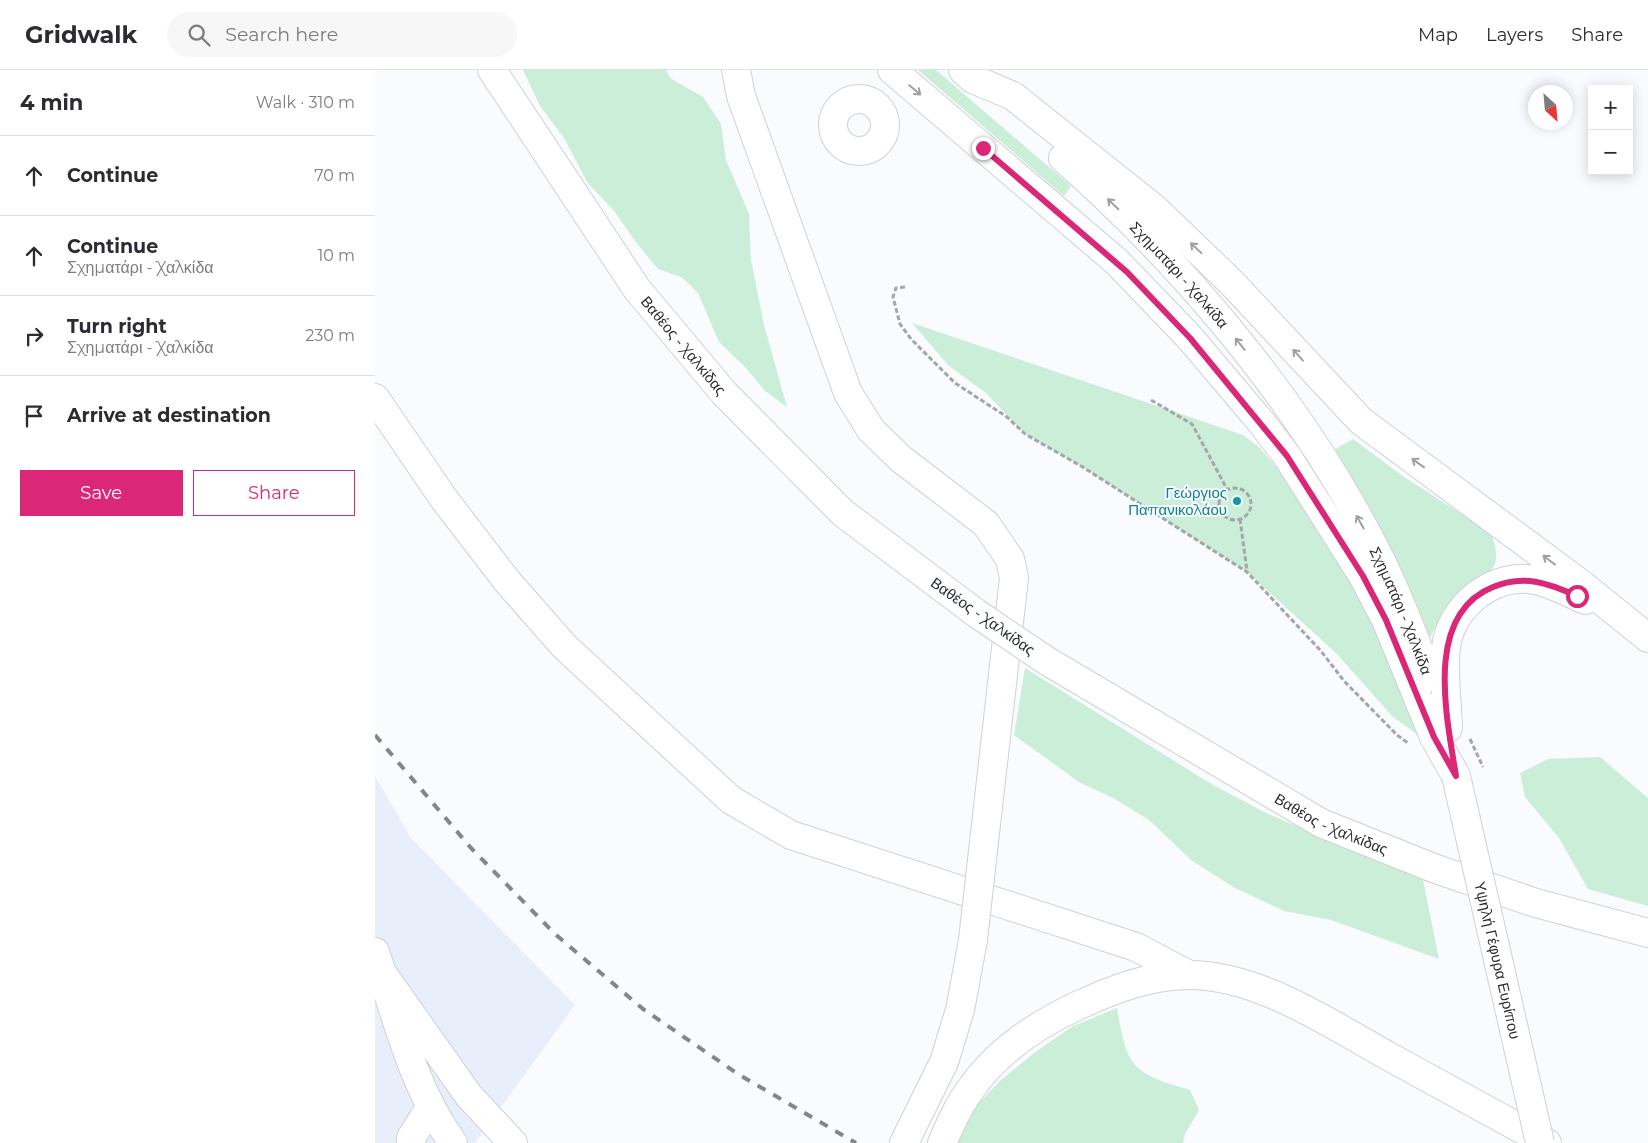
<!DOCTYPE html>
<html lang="en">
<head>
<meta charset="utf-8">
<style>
	body { margin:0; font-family:Montserrat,sans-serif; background:#f7f7f7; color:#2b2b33 }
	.controls { position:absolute; right:15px; top:15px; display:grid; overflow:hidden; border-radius:0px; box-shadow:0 2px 12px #0003 }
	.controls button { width:45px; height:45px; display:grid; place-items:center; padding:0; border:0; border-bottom:1px solid #e1e1e2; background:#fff; color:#2b2b33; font:25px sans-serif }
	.compass { position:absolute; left:1153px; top:15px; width:45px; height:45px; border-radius:50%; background:#fff; box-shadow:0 2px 12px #0003; rotate:154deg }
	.stop { position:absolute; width:15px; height:15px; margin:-11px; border:4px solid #db2777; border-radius:50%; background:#fff }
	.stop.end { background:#db2777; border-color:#fff; box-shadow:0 1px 5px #0008 }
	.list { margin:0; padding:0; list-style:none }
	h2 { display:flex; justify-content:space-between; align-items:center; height:65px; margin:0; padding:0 20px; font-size:21px }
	h2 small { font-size:16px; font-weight:400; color:#7c7c81 }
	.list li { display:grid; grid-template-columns:32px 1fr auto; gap:15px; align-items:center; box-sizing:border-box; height:80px; padding:0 20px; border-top:1px solid #e1e1e2 }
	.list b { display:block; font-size:19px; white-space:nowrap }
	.list p { margin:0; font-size:16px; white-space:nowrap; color:#7c7c81 }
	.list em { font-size:16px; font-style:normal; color:#7c7c81 }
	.actions { display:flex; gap:10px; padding:15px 20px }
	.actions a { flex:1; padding:11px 0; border:1px solid #db2777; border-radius:0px; text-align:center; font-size:18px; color:#db2777 }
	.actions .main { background:#db2777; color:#fff }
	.icon { flex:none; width:28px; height:28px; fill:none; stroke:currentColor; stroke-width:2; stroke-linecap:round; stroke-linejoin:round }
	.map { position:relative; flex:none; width:1273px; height:1073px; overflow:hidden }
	header { display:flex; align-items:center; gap:30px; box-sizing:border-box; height:70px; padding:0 25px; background:#fff; border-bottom:1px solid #e1e1e2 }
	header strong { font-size:24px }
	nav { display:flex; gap:28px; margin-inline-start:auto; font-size:18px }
	.search { width:350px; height:45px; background:#f7f7f7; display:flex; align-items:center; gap:12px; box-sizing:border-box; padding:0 18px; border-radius:28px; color:#7c7c81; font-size:19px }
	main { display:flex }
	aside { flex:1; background:#fff }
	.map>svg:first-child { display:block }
</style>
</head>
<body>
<header>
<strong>Gridwalk</strong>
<div class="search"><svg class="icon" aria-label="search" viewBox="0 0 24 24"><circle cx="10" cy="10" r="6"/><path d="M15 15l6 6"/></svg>Search here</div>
<nav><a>Map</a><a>Layers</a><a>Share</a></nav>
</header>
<main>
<aside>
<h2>4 min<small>Walk · 310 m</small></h2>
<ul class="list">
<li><svg class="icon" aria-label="ahead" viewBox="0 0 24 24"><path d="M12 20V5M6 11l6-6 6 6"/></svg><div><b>Continue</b></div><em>70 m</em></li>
<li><svg class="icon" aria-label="ahead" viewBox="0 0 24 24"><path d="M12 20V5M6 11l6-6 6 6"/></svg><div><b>Continue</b><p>Σχηματάρι - Χαλκίδα</p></div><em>10 m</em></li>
<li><svg class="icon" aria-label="right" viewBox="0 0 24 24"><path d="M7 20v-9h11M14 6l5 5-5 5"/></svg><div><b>Turn right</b><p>Σχηματάρι - Χαλκίδα</p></div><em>230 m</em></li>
<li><svg class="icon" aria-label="arrive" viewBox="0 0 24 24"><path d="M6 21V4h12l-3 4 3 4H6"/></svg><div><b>Arrive at destination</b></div></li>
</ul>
<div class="actions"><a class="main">Save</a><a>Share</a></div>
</aside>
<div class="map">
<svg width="1273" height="1073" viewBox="0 0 1273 1073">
	<rect width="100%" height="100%" fill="#f9fbff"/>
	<!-- built -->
	<path fill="#e8effa" d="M0,706l36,62 164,167 -100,138h-100z"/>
	<!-- green -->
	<path fill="#cbeed9" d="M148,0h143l4,8 33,19 18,27 5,36 23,54 2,46 13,65 23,82 -22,-16 -21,-25 -25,-24 -21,-49 -15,-15 -25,-9 -23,-28 -20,-29 -28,-30 -23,-44 -24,-32z
		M543,0h18l135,116 -7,10z
		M537,253l331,112 16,12 19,22 92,141 56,131 -34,-25 -55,-62 -90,-82 -166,-106 -56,-32 -39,-41 -37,-27z
		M978,369l51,38 87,56c19,47 -18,43 -41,71 -10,12 -16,26 -23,40l-92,-195z
		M650,598l188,117 55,29 155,66 16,79 -108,-39 -47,-9 -49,-23 -44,-28 -42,-40 -34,-21 -36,-17 -65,-47z
		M1225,687l48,41v108l-60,-17 -29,-51 -34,-41 -5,-24 28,-14z
		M742,938c10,60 15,65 73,82l9,20 -14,24 -2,9h-230l18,-32 30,-31 33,-27 39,-27z"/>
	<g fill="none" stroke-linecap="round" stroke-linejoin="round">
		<defs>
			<path id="minor" d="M361,0l5,26 107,297 23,37 30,29 85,65 24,35 4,19 -30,264
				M458 55a26 26 0 1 1 52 0a26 26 0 1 1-52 0Z
				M0,328l69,101 63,82 57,65 167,154 60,35 345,112 53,28
				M0,882c21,64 38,135 78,191
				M7,903l87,123 44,47
				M36,1073v-5l20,-32
				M529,1073l40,-81 16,-52 13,-70
				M567,1073c8,-18 16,-37 28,-53 26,-38 68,-66 109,-85 35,-16 69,-29 108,-30 70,-1 142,48 201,81 53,29 106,58 159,87"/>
			<g id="major">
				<path id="s1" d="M117,0l145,219 87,104 119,120 133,100"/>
				<path d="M517,0l225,192 73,76 71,84 26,34 76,120 23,44 48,117 22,39"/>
				<path d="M598,9l40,17 142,113 76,73 130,139 220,163 67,54"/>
				<path id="s2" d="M688,88c126,111 246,255 320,407 17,36 32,74 46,112"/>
				<path id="s3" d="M672,591l274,162 115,46 100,34 112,30"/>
				<path d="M1073,658c-1,-27 -5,-55 -2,-81 5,-41 48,-75 89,-67 17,3 34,13 50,20"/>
			</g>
			<path id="highway" d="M588,0l10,9"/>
		</defs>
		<!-- minor casing -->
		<use href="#minor" stroke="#ced1d6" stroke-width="30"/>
		<!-- major casing -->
		<use href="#major" stroke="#ced1d6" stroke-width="30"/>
		<!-- highway casing -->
		<use href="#highway" stroke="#ced1d6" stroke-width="30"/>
		<!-- path -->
		<path stroke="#a4a6a9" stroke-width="3" stroke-dasharray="5 2.5" stroke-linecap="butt" d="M530,217l-9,1 -3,9 7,27 11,15 44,44 52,34 18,17 56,32 166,106 74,79 23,30 53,54 11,8
			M776,330l41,24 35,65
			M844 434a16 16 0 1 1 32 0a16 16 0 1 1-32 0Z
			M865,449l7,52
			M1095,669l13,28"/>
		<!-- minor -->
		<use href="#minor" stroke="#fff" stroke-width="28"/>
		<!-- major -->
		<use href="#major" stroke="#fff" stroke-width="28"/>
		<!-- highway -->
		<use href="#highway" stroke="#fff" stroke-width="28"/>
		<!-- rail -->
		<path stroke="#848688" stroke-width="4" stroke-dasharray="9 9" stroke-linecap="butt" d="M0,665l96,113 84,86 88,75 95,65 118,69"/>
		<defs>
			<path id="minor-bridge" d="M598,870l11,-98"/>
			<g id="major-bridge">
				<path d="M601,543l71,48"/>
				<path id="s4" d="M1081,706l84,367"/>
			</g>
		</defs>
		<!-- minor-bridge casing -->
		<use href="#minor-bridge" stroke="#ced1d6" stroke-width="30" stroke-linecap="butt"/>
		<!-- major-bridge casing -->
		<use href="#major-bridge" stroke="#ced1d6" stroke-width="30" stroke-linecap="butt"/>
		<!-- minor-bridge -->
		<use href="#minor-bridge" stroke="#fff" stroke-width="28"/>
		<!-- major-bridge -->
		<use href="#major-bridge" stroke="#fff" stroke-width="28"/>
	</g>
	<!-- one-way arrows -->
	<defs><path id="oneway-shaft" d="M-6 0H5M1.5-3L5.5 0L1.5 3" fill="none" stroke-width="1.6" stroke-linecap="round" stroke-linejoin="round" transform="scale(1.25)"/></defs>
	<g stroke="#9fa0a0">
		<use href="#oneway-shaft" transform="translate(540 20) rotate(40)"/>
		<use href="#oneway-shaft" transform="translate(738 134) rotate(-136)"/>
		<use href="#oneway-shaft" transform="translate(821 178) rotate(-137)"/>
		<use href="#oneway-shaft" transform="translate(865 274) rotate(-129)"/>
		<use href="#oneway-shaft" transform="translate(923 285) rotate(-132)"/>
		<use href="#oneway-shaft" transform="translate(1043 393) rotate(-144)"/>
		<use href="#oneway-shaft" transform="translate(985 452) rotate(-119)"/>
		<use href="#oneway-shaft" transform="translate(1174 490) rotate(-143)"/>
	</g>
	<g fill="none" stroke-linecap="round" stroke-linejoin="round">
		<!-- route -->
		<path stroke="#db2777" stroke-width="6" d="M608,78l144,124 63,66 97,118 76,120 23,44 48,117 22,39c-9,-58 -33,-161 37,-189 30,-13 55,-4 84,9"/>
	</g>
	<!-- markers -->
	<circle fill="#0f9aa8" stroke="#f9fbff" stroke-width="2" cx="862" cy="431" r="5"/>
	<g text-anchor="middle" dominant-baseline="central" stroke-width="4" stroke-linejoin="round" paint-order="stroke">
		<!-- street labels -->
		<g font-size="15" fill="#2a2b2c" stroke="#f9fbff">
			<text stroke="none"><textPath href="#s2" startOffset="165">Σχηματάρι - Χαλκίδα</textPath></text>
			<text stroke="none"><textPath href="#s1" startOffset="336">Βαθέος - Χαλκίδας</textPath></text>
			<text stroke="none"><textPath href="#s2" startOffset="570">Σχηματάρι - Χαλκίδα</textPath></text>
			<text transform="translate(608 546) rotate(35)">Βαθέος - Χαλκίδας</text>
			<text stroke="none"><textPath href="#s3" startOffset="328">Βαθέος - Χαλκίδας</textPath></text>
			<text stroke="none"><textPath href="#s4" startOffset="189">Υψηλή Γέφυρα Ευρίπου</textPath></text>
		</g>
		<!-- culture labels -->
		<g font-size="15" fill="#0d838f" stroke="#f9fbff" text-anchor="end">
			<text x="852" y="422">Γεώργιος<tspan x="852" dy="17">Παπανικολάου</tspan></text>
		</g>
	</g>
</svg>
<div class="controls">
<button>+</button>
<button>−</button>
</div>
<svg class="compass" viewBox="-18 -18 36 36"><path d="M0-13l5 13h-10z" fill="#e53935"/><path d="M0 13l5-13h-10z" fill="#7c7c81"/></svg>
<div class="stop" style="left:1202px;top:526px"></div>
<div class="stop end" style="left:608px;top:78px"></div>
</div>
</main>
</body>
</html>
